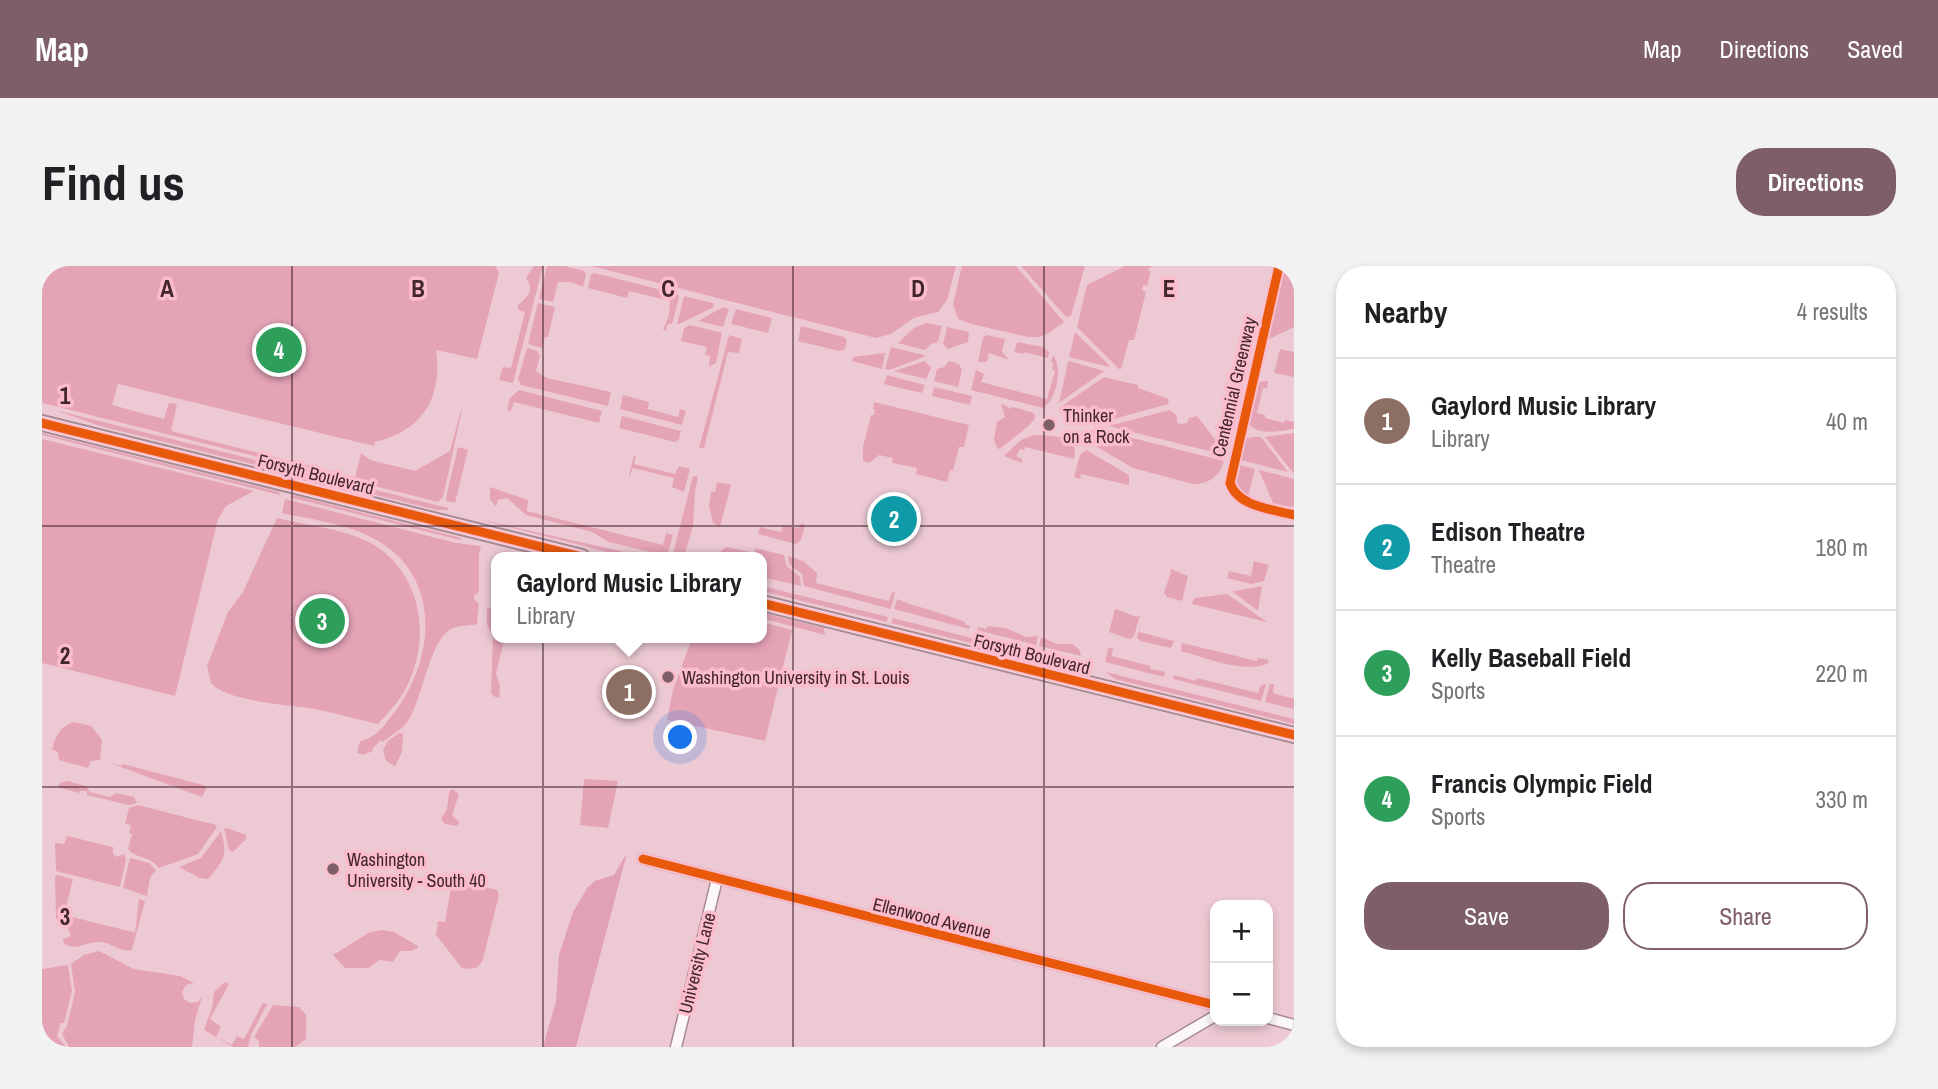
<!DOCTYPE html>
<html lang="en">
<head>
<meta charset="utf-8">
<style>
	body { margin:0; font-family:"Archivo Narrow",sans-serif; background:#f2f2f2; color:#202124 }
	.controls { position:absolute; right:21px; bottom:21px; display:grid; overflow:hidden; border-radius:14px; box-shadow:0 4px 10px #0003 }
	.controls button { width:63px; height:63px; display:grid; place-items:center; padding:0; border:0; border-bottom:2px solid #e0e0e0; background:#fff; color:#202124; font:35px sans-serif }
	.you { position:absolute; left:639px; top:472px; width:24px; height:24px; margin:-18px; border:5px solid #fff; border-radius:50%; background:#1a73e8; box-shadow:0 0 0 10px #1a73e833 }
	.badge { display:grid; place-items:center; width:46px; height:46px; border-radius:50%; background:#7e5f68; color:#fff; font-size:23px; font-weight:700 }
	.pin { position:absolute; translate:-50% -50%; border:4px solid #fff; box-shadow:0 2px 7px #0006 }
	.popup { position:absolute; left:449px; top:286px; width:276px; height:91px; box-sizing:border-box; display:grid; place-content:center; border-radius:14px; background:#fff; filter:drop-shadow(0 2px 5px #0005); font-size:23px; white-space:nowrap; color:#757577 }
	.popup b { font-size:26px; color:#202124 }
	.popup::after { content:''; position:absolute; left:50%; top:100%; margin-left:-14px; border:14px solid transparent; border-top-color:#fff }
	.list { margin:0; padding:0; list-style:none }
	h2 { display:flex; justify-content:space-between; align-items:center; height:91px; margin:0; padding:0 28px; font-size:30px }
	h2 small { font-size:23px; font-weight:400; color:#757577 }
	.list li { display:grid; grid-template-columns:46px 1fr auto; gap:21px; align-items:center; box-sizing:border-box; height:126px; padding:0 28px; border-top:2px solid #e0e0e0 }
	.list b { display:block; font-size:26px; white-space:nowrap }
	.list p { margin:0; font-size:23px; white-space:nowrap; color:#757577 }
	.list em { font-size:23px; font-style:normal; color:#757577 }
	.actions { display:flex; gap:14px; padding:21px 28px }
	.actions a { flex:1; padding:16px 0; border:2px solid #7e5f68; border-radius:28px; text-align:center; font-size:24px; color:#7e5f68 }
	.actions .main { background:#7e5f68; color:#fff }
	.map { position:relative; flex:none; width:1252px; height:781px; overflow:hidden; border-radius:28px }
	header { display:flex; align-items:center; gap:42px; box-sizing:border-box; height:98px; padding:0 35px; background:#7e5f68; color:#fff }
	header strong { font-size:33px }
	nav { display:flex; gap:38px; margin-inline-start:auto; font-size:24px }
	.intro { display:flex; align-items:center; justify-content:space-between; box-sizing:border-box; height:168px; padding:0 42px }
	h1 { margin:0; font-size:49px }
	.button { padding:18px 32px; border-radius:28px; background:#7e5f68; color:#fff; font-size:24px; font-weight:700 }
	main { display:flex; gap:42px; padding:0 42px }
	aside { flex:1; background:#fff; border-radius:28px; box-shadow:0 4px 10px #0003 }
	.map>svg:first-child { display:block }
</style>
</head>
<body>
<header>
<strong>Map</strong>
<nav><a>Map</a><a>Directions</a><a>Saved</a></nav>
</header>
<div class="intro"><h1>Find us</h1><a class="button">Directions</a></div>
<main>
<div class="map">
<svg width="1252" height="781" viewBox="0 0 1252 781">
	<rect width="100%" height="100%" fill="#edcad3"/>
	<!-- green -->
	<path fill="#e5a3b6" d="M11,0h442l4,7 -22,86 -41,-9c7,47 -13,81 -61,92l-1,4 -256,-62 -6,21 52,14 5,-16 8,1 -6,27 184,46 6,-24 9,7 45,11 35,-20 11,-41h1l-19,87 -5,5 -396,-99v-118l4,-16 5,1z
		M492,0h9l-30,117 -14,-3 4,-13 8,1 14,-56 -6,-2 -2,-4c9,-8 19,-15 9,-28z
		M505,0h18l19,5 2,3 -3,13 -12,-5h-13l-5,20 -14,-3z
		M549,0h365l-9,34 -9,12 -24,6 -23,16 -15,4z
		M920,0h54l48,56 -15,11 -10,4h-11l-57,-13 -13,-5 -5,-15z
		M979,0h64l-14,50 -5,1z
		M1083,0h27l-5,4 4,1 -4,15 -4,-1 -1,5 4,2 -12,48h-5l-8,29h-2l-42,-42 10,-42z
		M1242,0h10v61l-27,13h-2z
		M552,7l84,21 1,4 -7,26h-4l-2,6h-3l6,-15 1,-14 -41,-10 -2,7 -39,-10 3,-13z
		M642,30l29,7 1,4 -37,18z
		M496,37l17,4 -7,30h-3l-3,11 -14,-4z
		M681,41l6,2 -6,18 -25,-6z
		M694,43l36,9 -4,15 -37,-9z
		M884,57l16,3 -4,16 -7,2 -6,6 -27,-7 16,-15z
		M648,59l32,8 -6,30 -7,4 1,-11 -5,-1 2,-8 -26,-6 3,-13z
		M759,60l43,11 3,3 -2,9 -6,2 -41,-10z
		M905,61l22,5 -1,10 -20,7 -5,-5z
		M1033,66l34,33v2l-40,-10z
		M687,69l13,4 -3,14 -11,-1 -24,96h-5z
		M945,69l18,4 -3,13 7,8 -20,-7 -2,9h-9l5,-24z
		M975,76l26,5 6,5 -1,6 -24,-6 -1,2 -9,-2z
		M849,81l33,8v2l-35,13 -4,-1z
		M485,82l10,3 3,5 -4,15 11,7 64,14 -3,14 -87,-21 -3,-6z
		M1238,83l14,3v25l-20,-4z
		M843,87l-3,16 -30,-8 1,-4z
		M1011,89c10,13 4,44 -10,53l-72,-18 5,-20 8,4 -3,8 66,17 8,-28 -3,-2 1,-7h-2z
		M883,95l6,7 -5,11 -32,-8z
		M907,95l10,3 3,6 -4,17 -24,-6 3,-12 7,-2z
		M1027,95l35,10 -45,32 9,-41z
		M845,109l38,10 -3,8 -38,-9z
		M1062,111l34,8v3l31,11 -1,5 -69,19 -39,-10 -1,-5z
		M1226,115l-1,7h-4l-6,25 8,2v3l19,5 1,-3 9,2v7c-18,2 -36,8 -48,-8l8,-32 6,-7z
		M892,121l38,9 -2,9 -38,-9z
		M477,124l83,21 -3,12 -85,-21 -3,9 -4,-1 3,-12z
		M581,129l26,7 -1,7 30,8 2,-8 6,2 -4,14 -62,-16z
		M832,136l95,23 -5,22h-5l-6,24 -3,-1 -3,12 -31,-8 1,-6 -25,-5 1,-5 -14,-3 -10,8 -6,-2v-14l8,-32h3l1,-5 -2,-1z
		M959,138l6,2 2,3 4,-2 21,6 1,5c-2,6 -28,25 -35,31l-3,-1 -3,-9 3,-17 8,-5z
		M13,144l393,98v2h-12l-336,-84z
		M1128,144l7,6v6l3,2 7,-1 2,-5 8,-2 26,34 -2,4 -113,-28z
		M580,150l59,15 -2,8 -4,3 -56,-14z
		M1055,163l127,32c-4,15 -15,23 -31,23l-60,-16 -53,-31 3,-4z
		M0,167l237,59 1,3 -238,-60z
		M1252,167v41l-29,-37z
		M991,169c14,0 35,0 42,13l-1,11 -49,-12 -1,3 -4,-1 -4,7 6,3v4l-18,-7 17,-16z
		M1210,171h9l27,35 -51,-13 5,-19z
		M0,173l212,52 -28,15 -8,13 -43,177 -133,-33z
		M416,181l10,3 -13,53 -9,-2v-4z
		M1044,184l43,25v10l-48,-11 -1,5 -6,-2 6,-22z
		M592,189l2,1 -2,8 41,10 4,-8 11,3 -6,23 -12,-5 2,-9 -41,-10 -3,8 -1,-1z
		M1193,198l20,5 -7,28c-18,-6 -17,-18 -13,-33z
		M1217,204l35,9v27l-3,1 -18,-4z
		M651,210l5,1 -3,14 -2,35 -9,31h-12z
		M675,216l14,3 -11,42 -7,-4 -4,-17 2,-15 4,1z
		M448,221l38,13 -1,11 136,34 3,-12 7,2 -6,21 -58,-14 -17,-10 -66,-17 -19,-17 -9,2 -2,7 -6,-8z
		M251,229l168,43 -1,2 -171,-43z
		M243,233l171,44 25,3 -2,9v37l-5,3v4l5,5 -2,20c-8,2 -18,1 -26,5 -22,12 -28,69 -43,92 -6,9 -17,14 -25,21l-2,-2 -9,9 1,2 -10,4 -6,-2 3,-12c14,-3 21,-11 29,-22 37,-43 54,-115 11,-161 -31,-32 -77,-36 -118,-45z
		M428,251l176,40h-19z
		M235,252c28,7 68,11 94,25 50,29 61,93 36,143 -7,15 -18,26 -29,38 -23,-5 -46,-12 -69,-16 -23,-3 -83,-7 -98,-25l-4,-17 21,-54 15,-20z
		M760,257l3,3 -4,14 -5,4 -38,-10 2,-7 21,5 2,-7 15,3z
		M684,281l28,6 1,-5 29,7 3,11 13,11 1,9 -39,-9v-20h-42v-5z
		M746,290l15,5 14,12 -1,10 73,18 3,-8 3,-1 -4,17 -87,-23 -2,-12 -13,-10z
		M1212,295l15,4 -5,16 -13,3 -24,-6 2,-7 22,5z
		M1128,303l18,7 -6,25 -15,-4 -3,-4 7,-21z
		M720,320l126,31 -1,5 -125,-31z
		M1220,320l-4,25 -25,-19 1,-1z
		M454,325v47h9l-9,35 4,14 -1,11 -6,-2 -2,-4 2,-55 -6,-13v-15l6,-2 -2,-8z
		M1185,328l40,28 -75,-18 2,-6z
		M855,333c22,9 46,14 68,23v2l5,2 -1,3 -75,-20z
		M1073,343l22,8 3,-2 -6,21 -4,3 -21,-7z
		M725,348l57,14 1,7 -60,-16z
		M1101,350l-4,16 35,9 -3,7 -31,-7 -3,-4z
		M851,352l187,48 -10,2 -179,-45z
		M720,356l30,8 -27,111 -98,-21 6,-30 19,-52h70z
		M945,360l19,2 20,9 12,-1 -2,9 -59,-15 1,-3 8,2z
		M999,371l16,7h15l7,5 2,7 -42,-10z
		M1140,377l75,18 1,-3 11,2 -2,4c-27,9 -59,-6 -86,-13z
		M1071,381l-1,9 38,10v3l15,3 -1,5 -59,-15 3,-13z
		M1064,406l188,47v5l-179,-45z
		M1132,409l22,6 1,-3 61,15 3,-8 5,-1 -5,17 -88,-22z
		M1228,418h4l-1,9 21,6v10l-29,-7z
		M32,456l17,4 11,14 -2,20 -9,1 -3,7 -29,-8 -1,-8 -6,-3c4,-13 8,-23 22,-27z
		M357,467l4,1 -1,18 -7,14 -9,-5 -3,-11 5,-9z
		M63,495l17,5 1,-2 80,21 4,2 -5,10z
		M542,513l34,2 -10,47 -28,-3z
		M25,515l19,5 4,6 20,5 6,-4 18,4 3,6 -8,2 -42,-10v-4h-7l-1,2 -21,-6 2,-4z
		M410,523l7,5 -7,21 8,8 -4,3 -11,-2 -4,-5 6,-10 2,-17z
		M96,539l78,20 1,2 -19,27 -39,14c-8,-12 -23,-9 -31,-19l4,-15 -3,-1 2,-8 -6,-1 4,-16z
		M185,562l19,7v4l-13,13 -4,-2 -5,-21z
		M179,565c7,25 3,29 -13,48l-8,-1 -21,-11 22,-9z
		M25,570l46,11v6l3,4 8,-3 2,6 -6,27 -64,-16 -1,-28 9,1z
		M88,592l19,5 7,7 -6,8 -3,18 -24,-8z
		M15,609l16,4 -9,36 69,17h2l4,-33 6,2 -13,49c-13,3 -21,-9 -34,-8 -12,0 -22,9 -34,2l-1,-5 8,-3 -6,-16 -9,-1 -1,-42z
		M405,612l50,12 2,5 -16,64c-4,10 -11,11 -21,9l-26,-33 2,-14 7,1 6,-34 -6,-2z
		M340,664l12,2 24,14v2l-7,3h-11l-7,11 -14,-2 -10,8h-24l-12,-13 37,-23z
		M57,685l35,18 46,7 14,7 -8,2 -4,7 2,7 6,4 8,-1 4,-5 -7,23 -3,27h-123l-7,-13 5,-8 8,-34 -4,-28 13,-9z
		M26,699l4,26 -8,32h-3l-4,13 9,11h-24v-78z
		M183,716l4,2 -19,35 11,8 -5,10 16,8 5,-9 7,3 19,-36 4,1 -16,31 -3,12h-15l-29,-17 8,-22 2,-16z
		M231,739l26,2 7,8v24l-11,8h-36v-6l-5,-4z"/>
	<!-- forest -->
	<path fill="#e2a0b4" d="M585,587l-51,194h-33l13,-46 3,-46 14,-43 15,-25 7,-6 19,-6z"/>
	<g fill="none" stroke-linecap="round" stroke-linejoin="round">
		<defs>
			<path id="minor" d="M601,593l572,146
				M1226,752l26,7
				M634,781l41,-168
				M1120,781l53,-31"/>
			<path id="secondary" d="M0,157l540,134
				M720,337l532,132"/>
		</defs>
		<!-- minor casing -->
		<use href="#minor" stroke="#a78a93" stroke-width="13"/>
		<!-- secondary casing -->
		<use href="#secondary" stroke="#a78a93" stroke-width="18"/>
		<!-- minor -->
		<use href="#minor" stroke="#fcf7f8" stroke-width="10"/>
		<!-- secondary -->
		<use href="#secondary" stroke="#fcf7f8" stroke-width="14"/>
		<defs>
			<path id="cycleway" d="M1237,0l-49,217c8,24 42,26 64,32
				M0,157l540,134
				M720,337l532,132
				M601,593l572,146"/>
		</defs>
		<!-- cycleway casing -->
		<use href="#cycleway" stroke="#fbbccd" stroke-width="13"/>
		<!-- cycleway -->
		<use href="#cycleway" stroke="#e8590c" stroke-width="9"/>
	</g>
	<!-- grid -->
	<path fill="none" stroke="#43252e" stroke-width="2" stroke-opacity="0.55" d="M250,0v781M501,0v781M751,0v781M1002,0v781M0,260h1252M0,521h1252"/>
	<!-- markers -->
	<g fill="#7e5f68" stroke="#fbbccd" stroke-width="2.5">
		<circle cx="1007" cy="159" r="7"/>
		<circle cx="626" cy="411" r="7"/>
		<circle cx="291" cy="603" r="7"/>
	</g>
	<g text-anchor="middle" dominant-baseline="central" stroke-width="7" stroke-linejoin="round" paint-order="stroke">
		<!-- street labels -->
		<g font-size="18" fill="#43252e" stroke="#fbbccd">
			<text transform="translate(1192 121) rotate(-77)">Centennial Greenway</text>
			<text transform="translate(274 208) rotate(14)">Forsyth Boulevard</text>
			<text transform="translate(990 388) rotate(14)">Forsyth Boulevard</text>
			<text transform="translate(890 652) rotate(14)">Ellenwood Avenue</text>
			<text transform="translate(655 697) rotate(-76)">University Lane</text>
		</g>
		<!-- poi labels -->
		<g font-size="18" fill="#43252e" stroke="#fbbccd" text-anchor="start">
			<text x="1021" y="149">Thinker<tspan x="1021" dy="21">on a Rock</tspan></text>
			<text x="640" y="411">Washington University in St. Louis</text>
			<text x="305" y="593">Washington<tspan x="305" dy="21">University - South 40</tspan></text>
		</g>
	</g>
	<g font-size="23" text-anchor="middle" font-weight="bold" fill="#43252e" stroke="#fbbccd" stroke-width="7" stroke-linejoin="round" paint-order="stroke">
		<text x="125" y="31">A</text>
		<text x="376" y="31">B</text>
		<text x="626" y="31">C</text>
		<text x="876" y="31">D</text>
		<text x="1127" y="31">E</text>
		<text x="23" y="138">1</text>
		<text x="23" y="398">2</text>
		<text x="23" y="659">3</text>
	</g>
</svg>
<div class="controls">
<button>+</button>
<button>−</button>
</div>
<div class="you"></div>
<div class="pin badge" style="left:587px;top:426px;background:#8d6e63">1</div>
<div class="popup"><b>Gaylord Music Library</b>Library</div>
<div class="pin badge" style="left:852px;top:253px;background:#0f9aa8">2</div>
<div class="pin badge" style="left:280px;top:355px;background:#2e9e5b">3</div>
<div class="pin badge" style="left:237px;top:84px;background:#2e9e5b">4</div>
</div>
<aside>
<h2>Nearby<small>4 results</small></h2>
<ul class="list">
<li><span class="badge" style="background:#8d6e63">1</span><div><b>Gaylord Music Library</b><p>Library</p></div><em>40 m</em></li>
<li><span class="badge" style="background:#0f9aa8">2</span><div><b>Edison Theatre</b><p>Theatre</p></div><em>180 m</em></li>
<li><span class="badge" style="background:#2e9e5b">3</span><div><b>Kelly Baseball Field</b><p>Sports</p></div><em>220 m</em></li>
<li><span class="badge" style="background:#2e9e5b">4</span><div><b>Francis Olympic Field</b><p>Sports</p></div><em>330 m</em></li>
</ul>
<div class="actions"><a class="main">Save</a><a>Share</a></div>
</aside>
</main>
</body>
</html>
